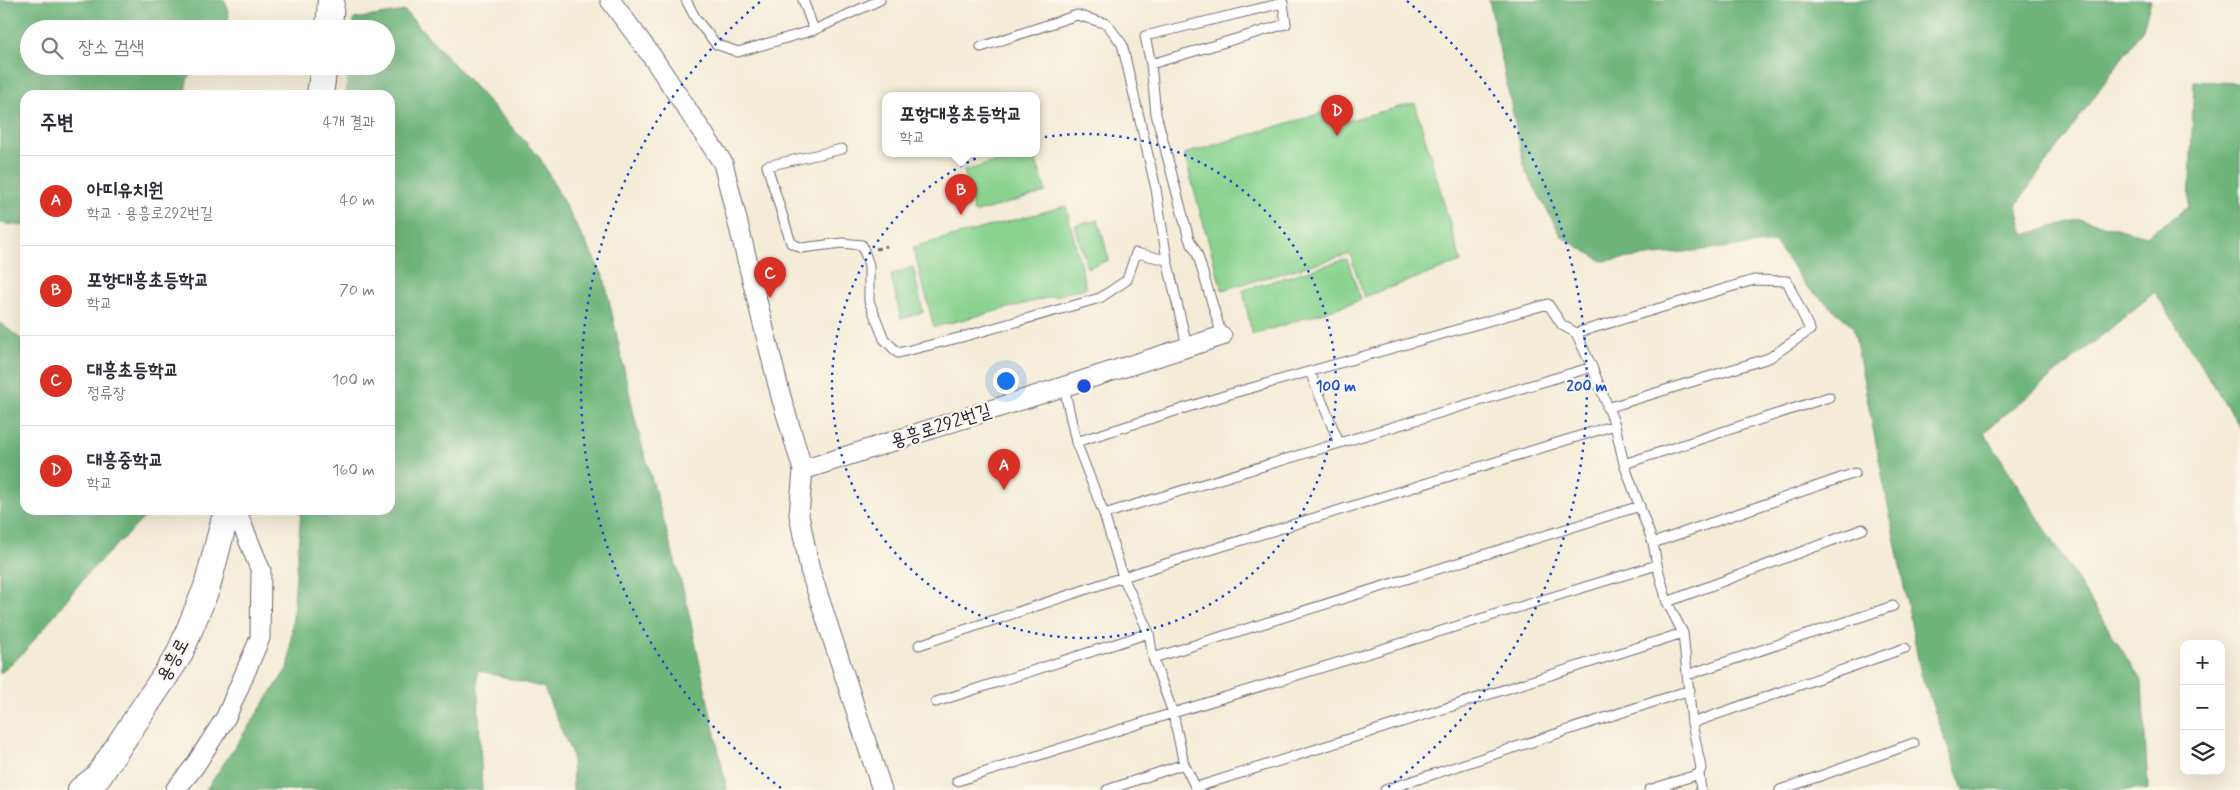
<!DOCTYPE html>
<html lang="ko">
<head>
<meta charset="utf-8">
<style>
	body { margin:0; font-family:Mynerve,"Poor Story",sans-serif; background:#f7f7f7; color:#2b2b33 }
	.controls { position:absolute; right:15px; bottom:15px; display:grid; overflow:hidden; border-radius:10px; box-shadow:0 5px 20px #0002 }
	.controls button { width:45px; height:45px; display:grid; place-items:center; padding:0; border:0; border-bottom:1px solid #e1e1e2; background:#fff; color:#2b2b33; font:25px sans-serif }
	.you { position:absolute; left:1005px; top:380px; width:18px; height:18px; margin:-12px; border:4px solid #fff; border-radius:50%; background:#1a73e8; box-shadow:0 0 0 8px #1a73e833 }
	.badge { display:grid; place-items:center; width:32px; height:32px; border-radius:50%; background:#d93025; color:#fff; font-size:16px; font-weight:700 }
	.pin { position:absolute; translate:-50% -41px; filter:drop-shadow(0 1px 2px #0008) }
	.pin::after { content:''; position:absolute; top:26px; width:18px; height:15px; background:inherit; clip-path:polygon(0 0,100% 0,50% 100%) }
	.popup { position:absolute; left:882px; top:92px; width:158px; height:65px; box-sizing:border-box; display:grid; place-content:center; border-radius:10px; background:#fff; filter:drop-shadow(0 1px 4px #0005); font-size:16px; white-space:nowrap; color:#7c7c81 }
	.popup b { font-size:19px; color:#2b2b33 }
	.popup::after { content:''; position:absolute; left:50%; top:100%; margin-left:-10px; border:10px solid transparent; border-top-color:#fff }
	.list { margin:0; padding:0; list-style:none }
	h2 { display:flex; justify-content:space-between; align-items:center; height:65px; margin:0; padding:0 20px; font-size:21px }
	h2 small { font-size:16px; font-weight:400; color:#7c7c81 }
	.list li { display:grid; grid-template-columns:32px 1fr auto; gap:15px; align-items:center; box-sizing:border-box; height:90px; padding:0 20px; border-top:1px solid #e1e1e2 }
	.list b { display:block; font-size:19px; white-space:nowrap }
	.list p { margin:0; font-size:16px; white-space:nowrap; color:#7c7c81 }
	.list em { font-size:16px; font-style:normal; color:#7c7c81 }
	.icon { flex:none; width:28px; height:28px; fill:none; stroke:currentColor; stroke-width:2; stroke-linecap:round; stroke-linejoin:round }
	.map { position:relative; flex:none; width:2240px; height:790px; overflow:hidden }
	.search { position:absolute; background:#fff; box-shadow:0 5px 20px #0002; left:20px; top:20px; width:375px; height:55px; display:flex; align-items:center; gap:12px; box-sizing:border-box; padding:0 18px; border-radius:28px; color:#7c7c81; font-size:19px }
	.panel { position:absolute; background:#fff; box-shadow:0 5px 20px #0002; left:20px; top:90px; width:375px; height:425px; border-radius:15px }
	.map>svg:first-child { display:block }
</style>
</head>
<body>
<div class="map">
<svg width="2240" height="790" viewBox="0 0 2240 790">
	<rect width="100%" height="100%" fill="#fbf7ec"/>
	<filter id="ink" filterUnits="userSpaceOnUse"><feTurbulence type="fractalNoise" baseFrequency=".02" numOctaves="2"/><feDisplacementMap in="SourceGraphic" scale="10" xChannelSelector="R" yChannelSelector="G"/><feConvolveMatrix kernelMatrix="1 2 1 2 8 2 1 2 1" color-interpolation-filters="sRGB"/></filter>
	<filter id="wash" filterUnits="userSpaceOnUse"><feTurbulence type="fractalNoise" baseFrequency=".0096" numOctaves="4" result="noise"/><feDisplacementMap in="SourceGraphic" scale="20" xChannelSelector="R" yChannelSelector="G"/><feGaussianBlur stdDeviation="1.12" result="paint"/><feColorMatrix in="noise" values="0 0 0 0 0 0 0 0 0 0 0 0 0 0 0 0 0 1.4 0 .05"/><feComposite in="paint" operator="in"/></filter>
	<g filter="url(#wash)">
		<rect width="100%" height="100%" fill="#f4ecd7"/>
		<!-- green -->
		<path fill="#89d38f" stroke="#567a65" d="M1415,103l46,159 -97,35 -14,-43 -128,36 -38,-136 148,-44 6,13z
			M1022,154h12l12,38 -72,21 -10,-42z
			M1066,206l20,82 -152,39 -21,-80z
			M1098,220l11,40 -22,8 -12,-43z
			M1347,259l14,41 -109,35 -9,-45z
			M913,267l10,45 -22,7 -10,-44z"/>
		<!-- forest -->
		<path fill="#6eb57a" stroke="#486c5a" d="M0,0h225l4,17 -8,12h-192v37h167l-9,14 -2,15h-160v131l-25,-3z
			M1489,0h662l-8,29 -127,176 8,30 56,-16 67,17 42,-29 5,-126 46,2v344l-85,-135 -171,140 158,250 6,108h-184l-43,-116 -68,-348 -46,-39 -32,-45 -173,19 -40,-24 -37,-67z
			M405,11l135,147 64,119 32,147 50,176 41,190h-154l-1,-35 -28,-67 -67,-18 5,120h-276l83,-124 12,-156h89v-415h-44l3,-29h37v-37h-33l1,-10z
			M0,323l25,19v168h127l-64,63 -62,77 -26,24z"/>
	</g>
	<g filter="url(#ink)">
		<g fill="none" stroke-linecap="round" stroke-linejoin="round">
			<defs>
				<path id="service" d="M686,0l10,19 20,25 22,8 76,-22 66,-30
					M803,0l11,30
					M981,47l96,-32 30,9 15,20 34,145 11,71 20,86
					M1151,64l135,-40 -3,-21 -138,33 6,28 5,50 33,125 8,14 25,83
					M842,149l-75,17 24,77 11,5 40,-5 20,2 7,20v36l15,38 14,14 64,-16 138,-39 27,-18 9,-27 31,7
					M1310,372l29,71
					M1064,387l12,55 28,72 19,63 26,56 4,25 20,55 11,51 13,26
					M1607,408l162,-50 41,-28 -23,-49 -33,-1 -178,53 16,34 23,58 9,39 29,79 4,22 10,37 16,31 9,90 9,45 -2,6 2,16
					M1076,442l154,-48 318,-90 14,21 14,8
					M1624,464l205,-67
					M1104,514l488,-147
					M1653,543l202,-70
					M1667,602l196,-73
					M919,645l204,-68 492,-152
					M1153,658l487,-152
					M1687,675l206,-69
					M936,702l213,-69
					M1692,723l213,-75
					M957,781l216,-68 484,-148
					M1197,787l486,-154
					M1107,790l77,-26
					M1385,790l305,-100
					M1649,790l50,-16
					M1780,790l134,-47"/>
				<path id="minor" d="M610,0l41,55 72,108 58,234 22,73 -4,45 11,55 72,220
					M803,470l419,-134
					M175,790l19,-23 32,-50 34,-79 1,-67 -25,-61"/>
				<path id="secondary" d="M329,29l2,-29
					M320,95l4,-29
					M81,790l17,-13 81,-122 28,-68 20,-77"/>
			</defs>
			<!-- service casing -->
			<use href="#service" stroke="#6c6972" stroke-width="11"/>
			<!-- minor casing -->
			<use href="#minor" stroke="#6c6972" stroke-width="21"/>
			<!-- secondary casing -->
			<use href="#secondary" stroke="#6c6972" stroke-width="28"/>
			<!-- path -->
			<path stroke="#6c6972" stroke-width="3" stroke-dasharray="4 4" stroke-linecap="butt" d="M876,249l11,-3"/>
			<!-- service -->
			<use href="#service" stroke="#fff" stroke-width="9"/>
			<!-- minor -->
			<use href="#minor" stroke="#fff" stroke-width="19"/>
			<!-- secondary -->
			<use href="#secondary" stroke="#fff" stroke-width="26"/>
		</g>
	</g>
	<!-- distance rings -->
	<g fill="none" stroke="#1d4ed8" stroke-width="2.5" stroke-dasharray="2.5 5">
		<circle cx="1084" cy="386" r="252"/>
		<path d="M781 788A503 503 0 0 1 761 1M1407 1A503 503 0 0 1 1387 788"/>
	</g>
	<g text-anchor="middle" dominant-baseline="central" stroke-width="4.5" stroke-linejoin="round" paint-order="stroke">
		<!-- street labels -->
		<g font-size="19" fill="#22223b" stroke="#fbf7ec">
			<text transform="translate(941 426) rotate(-18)">용흥로292번길</text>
			<text transform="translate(173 660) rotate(-61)">용흥로</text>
		</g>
	</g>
	<circle cx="1084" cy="386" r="8" fill="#1d4ed8" stroke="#fbf7ec" stroke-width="2.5"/>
	<g font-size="15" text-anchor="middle" font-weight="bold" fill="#1d4ed8" stroke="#fbf7ec" stroke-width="4.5" stroke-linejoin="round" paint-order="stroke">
		<text x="1336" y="391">100 m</text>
		<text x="1587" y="391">200 m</text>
	</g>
</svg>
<div class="controls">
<button>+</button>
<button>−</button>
<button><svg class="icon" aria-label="layers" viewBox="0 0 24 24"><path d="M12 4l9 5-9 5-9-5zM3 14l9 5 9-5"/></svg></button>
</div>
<div class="you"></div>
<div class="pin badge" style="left:1004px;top:490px">A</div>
<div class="pin badge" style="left:961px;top:215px">B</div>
<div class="popup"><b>포항대흥초등학교</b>학교</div>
<div class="pin badge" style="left:770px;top:298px">C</div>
<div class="pin badge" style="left:1337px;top:136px">D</div>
<div class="search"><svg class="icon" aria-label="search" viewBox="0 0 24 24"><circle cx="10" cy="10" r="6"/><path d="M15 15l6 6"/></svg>장소 검색</div>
<section class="panel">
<h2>주변<small>4개 결과</small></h2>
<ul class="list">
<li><span class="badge">A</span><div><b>아띠유치원</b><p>학교 · 용흥로292번길</p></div><em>40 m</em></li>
<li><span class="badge">B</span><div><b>포항대흥초등학교</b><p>학교</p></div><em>70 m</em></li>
<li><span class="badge">C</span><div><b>대흥초등학교</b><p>정류장</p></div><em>100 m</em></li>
<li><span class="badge">D</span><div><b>대흥중학교</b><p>학교</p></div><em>160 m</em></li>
</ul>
</section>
</div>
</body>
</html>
